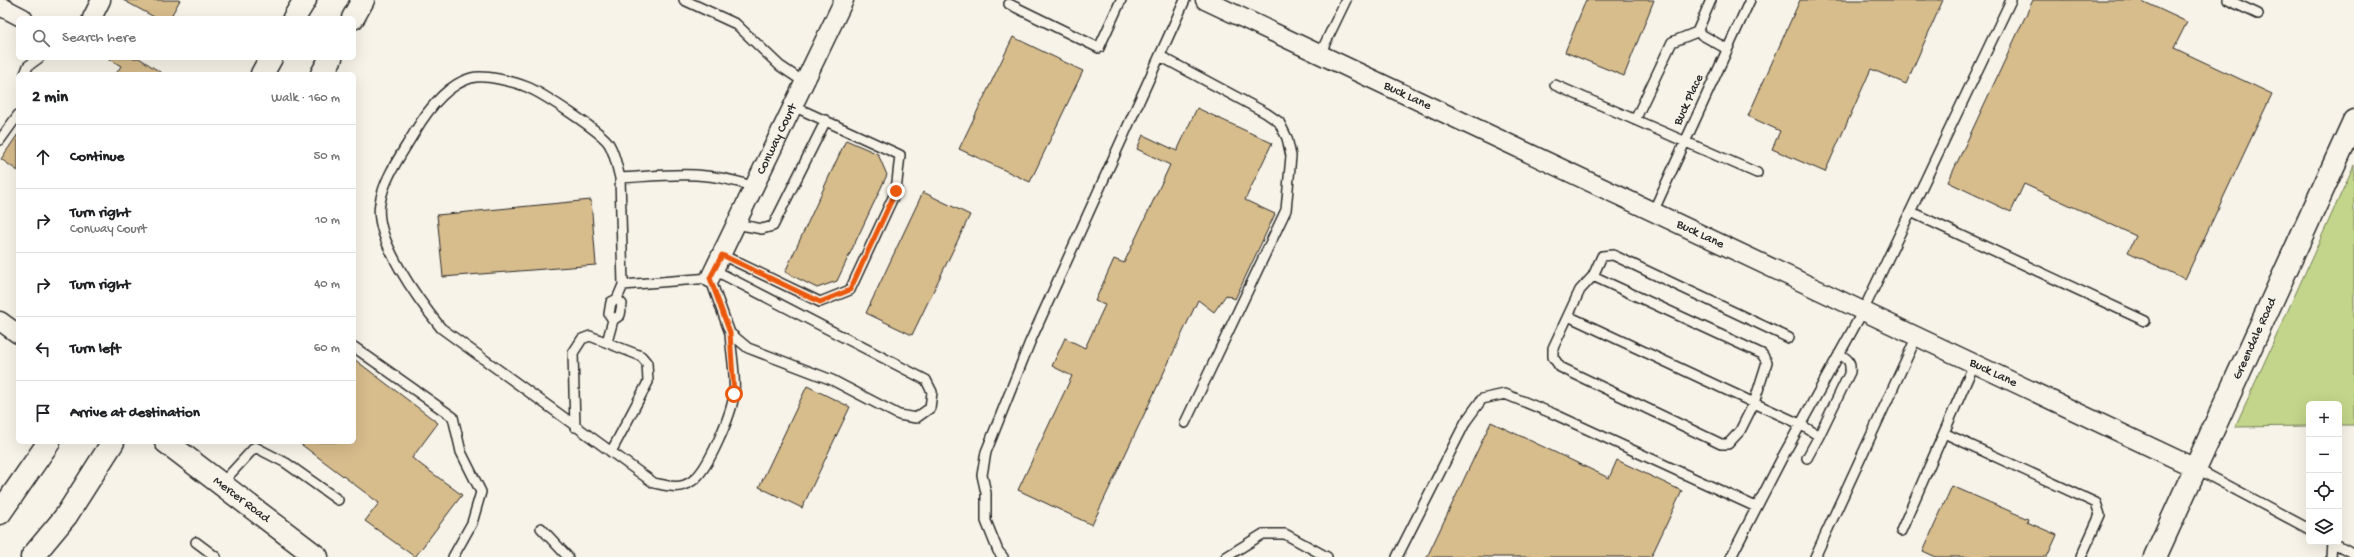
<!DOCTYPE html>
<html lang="en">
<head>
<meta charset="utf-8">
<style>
	body { margin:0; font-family:"Gochi Hand",sans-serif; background:#f2f2f2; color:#202124 }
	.controls { position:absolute; right:12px; bottom:12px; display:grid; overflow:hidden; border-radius:6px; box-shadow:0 4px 16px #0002 }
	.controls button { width:36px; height:36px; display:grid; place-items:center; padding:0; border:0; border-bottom:1px solid #e0e0e0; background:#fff; color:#202124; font:20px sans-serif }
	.stop { position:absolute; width:12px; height:12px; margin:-9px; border:3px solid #ea580c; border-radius:50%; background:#fff }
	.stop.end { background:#ea580c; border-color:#fff; box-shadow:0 1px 4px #0008 }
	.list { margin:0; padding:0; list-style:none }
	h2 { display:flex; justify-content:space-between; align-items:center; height:52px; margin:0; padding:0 16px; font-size:17px }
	h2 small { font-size:13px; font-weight:400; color:#757577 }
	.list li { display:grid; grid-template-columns:26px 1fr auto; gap:12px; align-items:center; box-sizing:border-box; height:64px; padding:0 16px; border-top:1px solid #e0e0e0 }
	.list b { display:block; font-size:15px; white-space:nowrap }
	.list p { margin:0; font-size:13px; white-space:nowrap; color:#757577 }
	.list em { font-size:13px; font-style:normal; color:#757577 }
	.icon { flex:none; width:22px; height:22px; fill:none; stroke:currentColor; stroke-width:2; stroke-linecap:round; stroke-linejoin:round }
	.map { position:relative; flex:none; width:2354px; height:557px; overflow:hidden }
	.search { position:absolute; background:#fff; box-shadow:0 4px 16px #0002; left:16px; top:16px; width:340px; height:44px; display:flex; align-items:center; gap:10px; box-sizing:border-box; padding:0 14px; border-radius:6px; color:#757577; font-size:15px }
	.panel { position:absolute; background:#fff; box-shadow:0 4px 16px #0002; left:16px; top:72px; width:340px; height:372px; border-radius:6px }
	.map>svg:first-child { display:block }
</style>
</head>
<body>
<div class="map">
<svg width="2354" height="557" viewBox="0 0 2354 557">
	<rect width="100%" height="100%" fill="#f7f3e8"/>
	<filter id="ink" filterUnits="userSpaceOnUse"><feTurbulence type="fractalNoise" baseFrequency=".025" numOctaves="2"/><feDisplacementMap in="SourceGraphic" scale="8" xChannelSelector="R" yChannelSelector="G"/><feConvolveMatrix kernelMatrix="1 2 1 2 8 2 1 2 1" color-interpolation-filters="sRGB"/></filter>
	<g filter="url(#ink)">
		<!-- green -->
		<path fill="#c2d58a" stroke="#76805a" d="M2354,165v260h-15v-21h-30v22l-74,1z"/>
		<!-- building -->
		<path fill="#d7bc8c" stroke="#2b2b2b" d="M123,0h57l-10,18h-14z
			M1586,0h68l-30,76 -59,-24z
			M1800,0h143l-37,84 -35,-15 -46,103 -53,-23 8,-18 -32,-15z
			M2033,0h107l47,22 -13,26 98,46 -87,185 -57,-27 8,-16 -112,-52 -13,28 -63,-30z
			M1013,37l70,34 -53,111 -71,-33z
			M108,58h31l24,16h-47l5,-8z
			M1197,108l75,35 -27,57 30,14 -40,85 -9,-4 -12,17 -16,-12 -106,225 -74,-35 54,-114 -20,-10 13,-28 20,10 20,-43 -10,-4 19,-42 10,4 46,-98 -33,-16 6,-14 34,16z
			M18,134v37l-17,-12z
			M846,140l32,14 9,21 -50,106 -20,7 -32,-16z
			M923,192l47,23 -58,120 -46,-22z
			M591,200l5,65 -153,12 -6,-62z
			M354,359l84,64 -26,35 50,37 -47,62 -50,-36 14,-18 -81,-61h56z
			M807,386l43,21 -48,101 -43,-21z
			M1491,422l118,56 8,-18 65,31 -31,66h-224z
			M1952,486l76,33 -1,3 30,13 -10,22h-111l-13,-6z"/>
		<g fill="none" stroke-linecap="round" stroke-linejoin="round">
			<defs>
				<path id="service" d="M684,0l52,24 44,42 24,16
					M2228,0l30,14
					M1009,4l90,44 22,-48
					M1697,32l30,17
					M1320,54l26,-54
					M1160,56l106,57 13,9 8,16 4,18 -5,54 -101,213
					M25,74l3,-8 11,-8
					M1555,85l202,88
					M1635,120l37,-78 25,-10 14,-32
					M0,140l18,-25
					M620,178c-3,-11 -5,-24 -11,-34 -7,-12 -67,-51 -82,-57 -12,-5 -43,-13 -56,-9 -25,7 -44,33 -57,55 -13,22 -30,45 -34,70 -7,36 40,99 61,125l213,155c14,3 26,7 38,-2 16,-10 40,-68 42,-87 2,-19 -3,-41 -4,-61
					M1653,212l97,-212
					M1911,212l234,109
					M736,224l26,5 11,-3 53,-106
					M722,255l98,47 30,-12 46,-99 4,-36 -107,-49
					M714,270l212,110 6,12 -2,16 -14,10 -17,-3 -67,-35 -84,-32 -18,-15 -20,-55 -87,7 -3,-107c50,-3 85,-9 134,9
					M1593,276l9,-20 11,-1 176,83
					M617,299l5,5 -2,11 -7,5 -4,-6 2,-12 6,-3 6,-14
					M1568,316l186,87 -14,28 -12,13h-7l-161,-77 -7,-10v-9l27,-58 13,-14 169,78 5,8 -13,41 46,21 19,12 31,-64c1,-11 -2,-13 -11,-18
					M607,342l6,-22
					M354,347l99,70 8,35 20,40 -9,31 -19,34
					M575,427l-2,-74 9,-14 8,-3 51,20 6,7 1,19 -37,70
					M1944,433l152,70 4,12 -19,42
					M1807,458l12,-22
					M2195,468l114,61
					M222,483l33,-36 31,16 52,37
					M541,528l27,29
					M1901,531l73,-167
					M196,542l20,15
					M1003,557l-5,-6 -12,-30v-28l-4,-18 4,-23 44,-110 155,-342
					M1226,557l37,-23h22l42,23
					M1397,557l69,-136 16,-22 23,-5 49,20 202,93
					M1731,557l51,-99 81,-147 148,-311
					M1815,557l102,-221
					M2331,557l1,-15 22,12"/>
				<g id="minor">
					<path id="s1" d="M1205,0l990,468"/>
					<path d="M0,6l23,12"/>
					<path d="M92,18l9,-18"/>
					<path id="s2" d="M710,278l134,-278"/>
					<path d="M0,321l18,13"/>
				</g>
				<g id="tertiary">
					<path id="s3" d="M166,442l151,115"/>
					<path id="s4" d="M2155,557l199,-436"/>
				</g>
				<path id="secondary" d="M294,18l11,-18
					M353,18l10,-18
					M262,74l9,-16
					M322,74l9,-16
					M0,513l49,-71
					M32,557l34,-41 47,-74"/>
			</defs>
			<!-- service casing -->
			<use href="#service" stroke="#2b2b2b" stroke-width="12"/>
			<!-- minor casing -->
			<use href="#minor" stroke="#2b2b2b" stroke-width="21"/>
			<!-- tertiary casing -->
			<use href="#tertiary" stroke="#2b2b2b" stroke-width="25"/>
			<!-- secondary casing -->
			<use href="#secondary" stroke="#2b2b2b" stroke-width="25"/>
			<!-- service -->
			<use href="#service" stroke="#f7f3e8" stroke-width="9"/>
			<!-- minor -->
			<use href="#minor" stroke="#f7f3e8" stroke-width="18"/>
			<!-- tertiary -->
			<use href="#tertiary" stroke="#f7f3e8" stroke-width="22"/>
			<!-- secondary -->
			<use href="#secondary" stroke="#f7f3e8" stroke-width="22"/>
		</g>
	</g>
	<g fill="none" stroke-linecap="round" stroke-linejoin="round" filter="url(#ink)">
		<!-- route -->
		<path stroke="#ea580c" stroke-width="5" d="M734,394l-4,-61 -20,-55 12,-23 98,47 30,-12 46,-99"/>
	</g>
	<g text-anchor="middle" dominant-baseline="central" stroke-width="3.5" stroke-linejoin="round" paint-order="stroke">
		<!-- street labels -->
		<g font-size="13" fill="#2b2b2b" stroke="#f7f3e8">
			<text stroke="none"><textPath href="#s1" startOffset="224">Buck Lane</textPath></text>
			<text transform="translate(1689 100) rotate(-65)">Buck Place</text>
			<text stroke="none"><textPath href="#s2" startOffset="154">Conway Court</textPath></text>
			<text stroke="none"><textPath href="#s1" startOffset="548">Buck Lane</textPath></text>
			<text stroke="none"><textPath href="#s4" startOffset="240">Greendale Road</textPath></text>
			<text stroke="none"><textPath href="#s1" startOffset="872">Buck Lane</textPath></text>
			<text stroke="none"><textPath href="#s3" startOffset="95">Mercer Road</textPath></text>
		</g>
	</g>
</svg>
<div class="controls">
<button>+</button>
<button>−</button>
<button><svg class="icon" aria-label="locate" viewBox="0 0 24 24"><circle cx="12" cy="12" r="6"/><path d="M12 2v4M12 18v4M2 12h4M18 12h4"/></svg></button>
<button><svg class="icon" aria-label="layers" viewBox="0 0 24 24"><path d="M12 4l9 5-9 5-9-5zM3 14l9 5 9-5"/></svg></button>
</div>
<div class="stop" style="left:734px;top:394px"></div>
<div class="stop end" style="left:896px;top:191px"></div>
<div class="search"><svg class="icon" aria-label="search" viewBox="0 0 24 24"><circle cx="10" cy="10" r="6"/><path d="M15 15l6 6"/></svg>Search here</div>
<section class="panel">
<h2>2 min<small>Walk · 160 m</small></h2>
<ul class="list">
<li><svg class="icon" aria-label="ahead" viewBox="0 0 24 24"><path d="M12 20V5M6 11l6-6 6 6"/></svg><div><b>Continue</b></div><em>50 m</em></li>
<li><svg class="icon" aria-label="right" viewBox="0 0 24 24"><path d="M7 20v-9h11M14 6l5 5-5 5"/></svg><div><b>Turn right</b><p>Conway Court</p></div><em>10 m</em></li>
<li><svg class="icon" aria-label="right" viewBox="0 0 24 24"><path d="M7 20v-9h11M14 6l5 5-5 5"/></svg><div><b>Turn right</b></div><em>40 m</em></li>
<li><svg class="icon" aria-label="left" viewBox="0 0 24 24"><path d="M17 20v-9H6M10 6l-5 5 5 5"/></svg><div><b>Turn left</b></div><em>60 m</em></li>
<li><svg class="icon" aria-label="arrive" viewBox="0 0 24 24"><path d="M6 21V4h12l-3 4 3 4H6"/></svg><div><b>Arrive at destination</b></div></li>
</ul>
</section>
</div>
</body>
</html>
